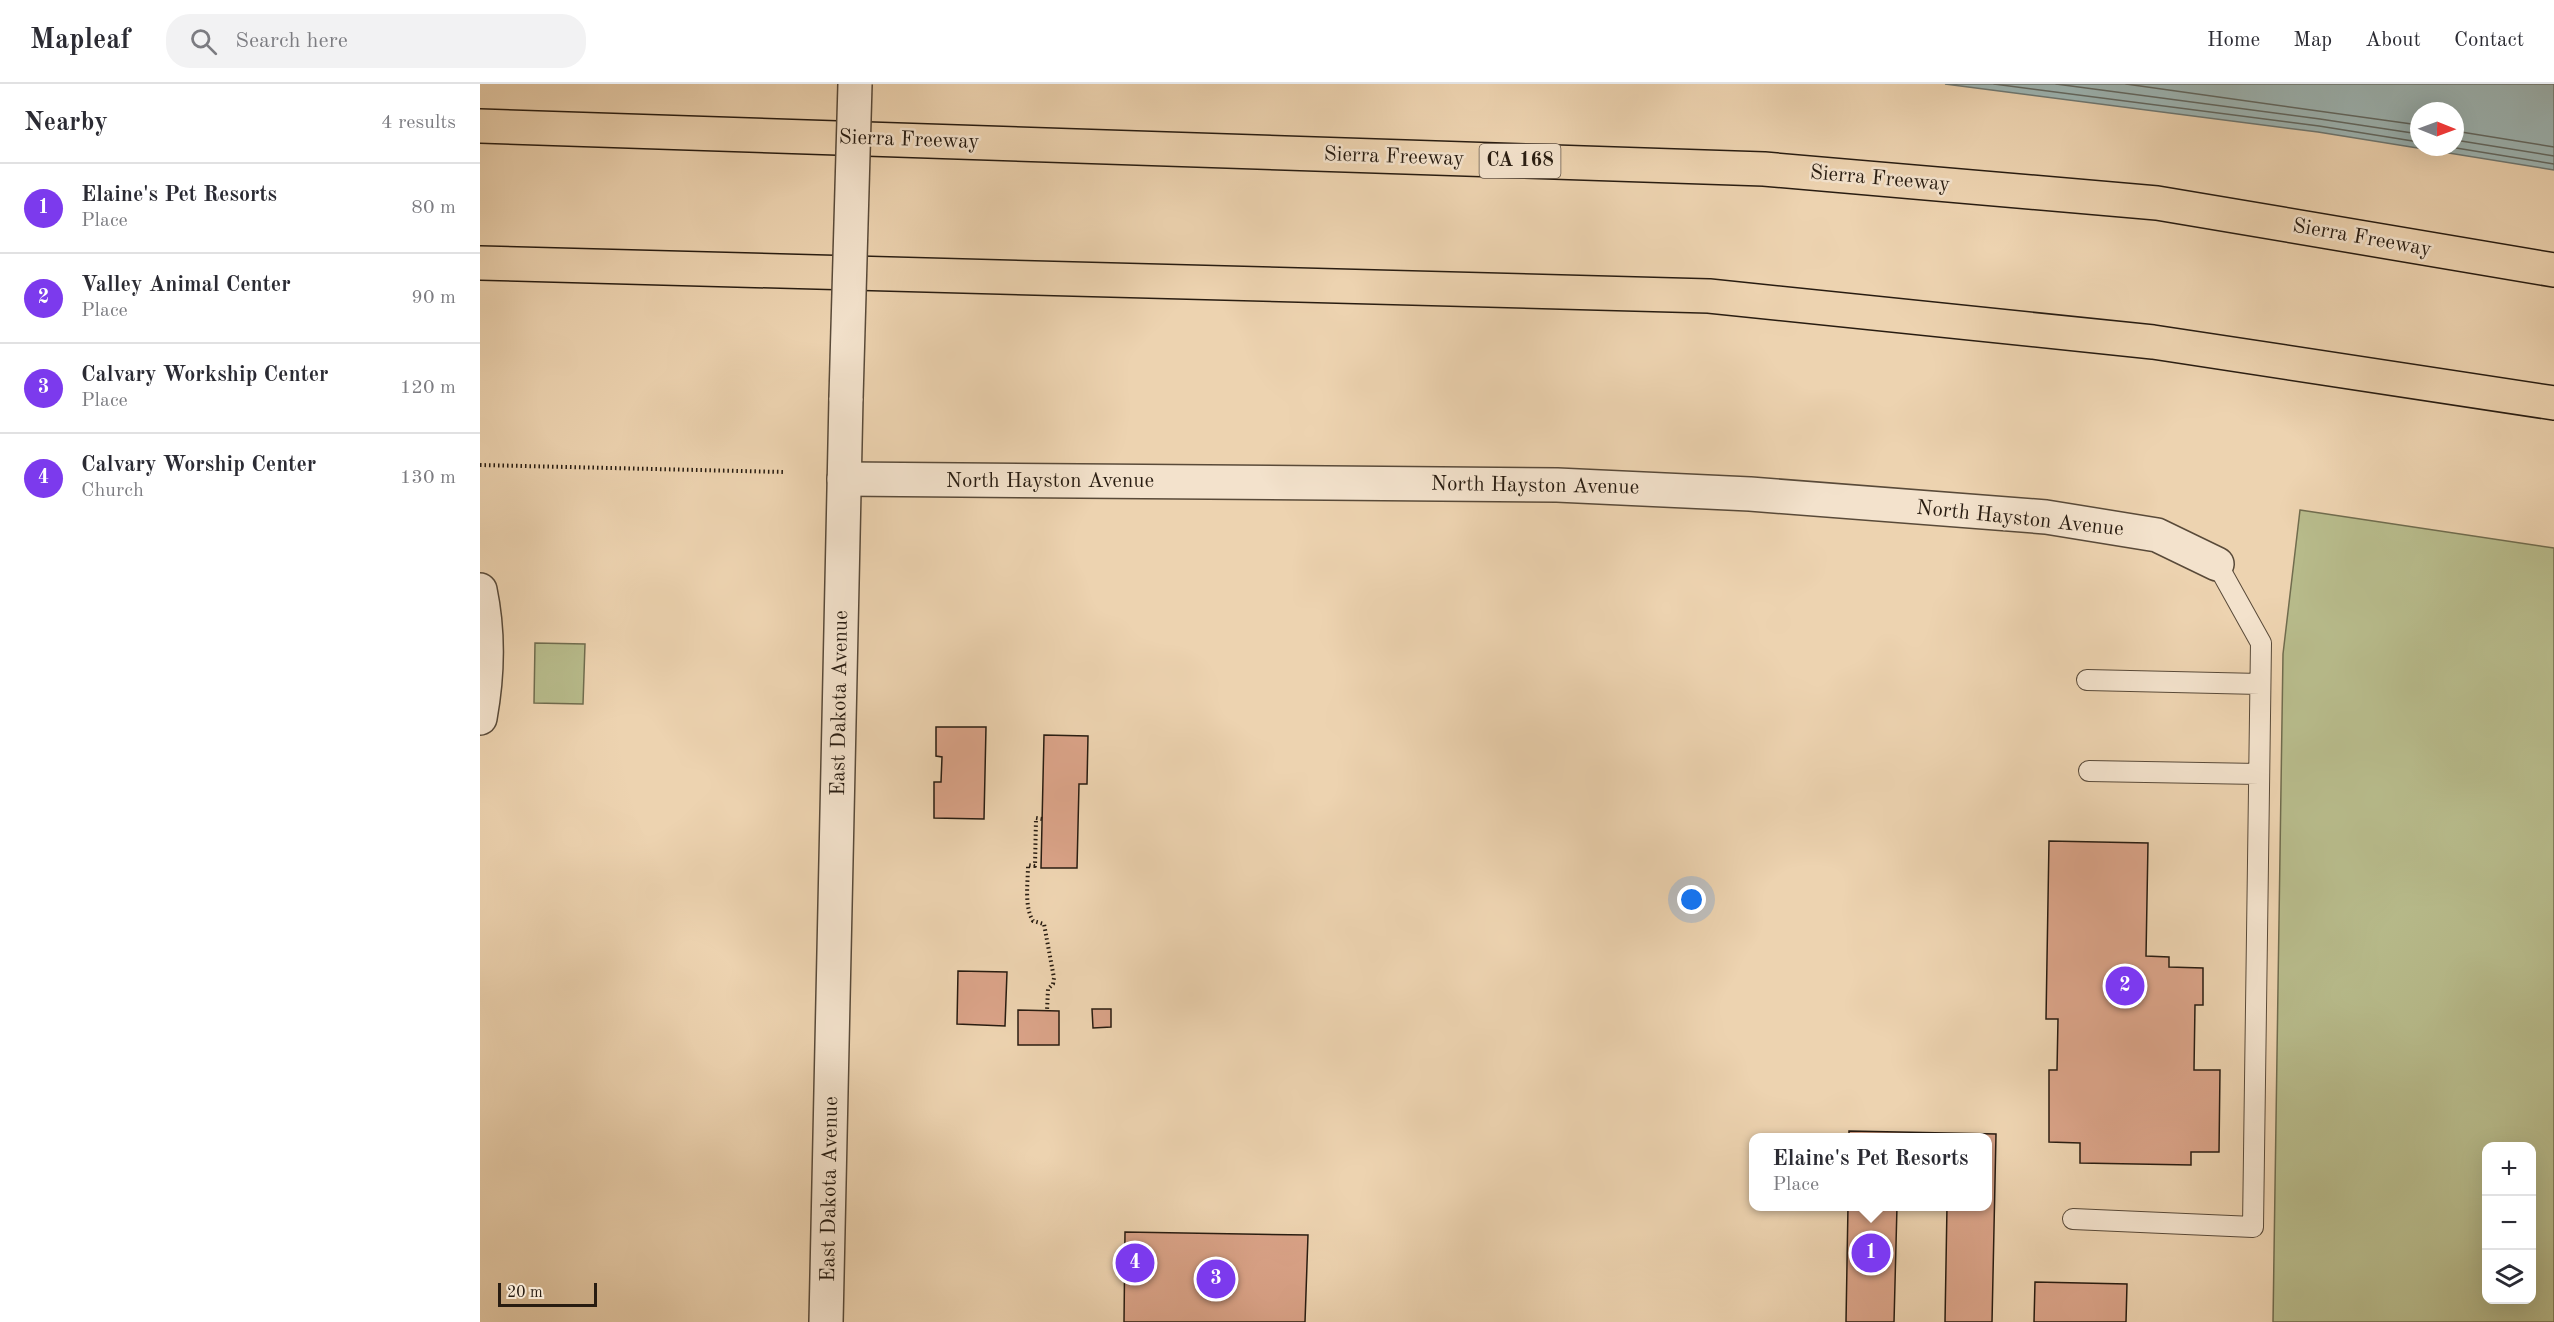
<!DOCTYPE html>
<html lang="en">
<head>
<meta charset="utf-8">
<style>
	body { margin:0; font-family:"Old Standard TT",serif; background:#f2f2f3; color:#2b2b33 }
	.controls { position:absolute; right:18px; bottom:18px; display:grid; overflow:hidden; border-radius:12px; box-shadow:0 6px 24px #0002 }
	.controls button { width:54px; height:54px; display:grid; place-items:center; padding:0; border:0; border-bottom:2px solid #e1e1e2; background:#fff; color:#2b2b33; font:30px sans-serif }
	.compass { position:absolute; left:1930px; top:18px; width:54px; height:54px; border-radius:50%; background:#fff; box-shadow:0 6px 24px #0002; rotate:91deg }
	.scale { position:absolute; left:18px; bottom:15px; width:99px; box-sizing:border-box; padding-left:6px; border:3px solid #281c11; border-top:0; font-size:16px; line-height:21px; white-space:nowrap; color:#281c11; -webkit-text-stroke:4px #f3e2cc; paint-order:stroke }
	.you { position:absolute; left:1212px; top:816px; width:21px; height:21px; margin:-15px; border:4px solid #fff; border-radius:50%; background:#1a73e8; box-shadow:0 0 0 9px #1a73e833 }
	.badge { display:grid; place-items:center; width:39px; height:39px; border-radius:50%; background:#7c3aed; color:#fff; font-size:20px; font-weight:700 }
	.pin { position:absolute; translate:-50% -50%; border:3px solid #fff; box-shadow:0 2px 6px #0006 }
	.popup { position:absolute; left:1269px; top:1049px; width:243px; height:78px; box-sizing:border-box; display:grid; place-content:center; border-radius:12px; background:#fff; filter:drop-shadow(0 2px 4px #0005); font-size:20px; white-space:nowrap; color:#7c7c81 }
	.popup b { font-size:22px; color:#2b2b33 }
	.popup::after { content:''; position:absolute; left:50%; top:100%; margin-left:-12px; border:12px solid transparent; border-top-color:#fff }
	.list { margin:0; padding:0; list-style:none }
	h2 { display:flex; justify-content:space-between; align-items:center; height:78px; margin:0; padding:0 24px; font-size:26px }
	h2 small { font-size:20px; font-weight:400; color:#7c7c81 }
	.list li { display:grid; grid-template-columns:39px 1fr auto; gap:18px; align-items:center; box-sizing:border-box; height:90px; padding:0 24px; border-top:2px solid #e1e1e2 }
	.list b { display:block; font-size:22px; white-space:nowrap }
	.list p { margin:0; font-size:20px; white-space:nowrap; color:#7c7c81 }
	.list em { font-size:20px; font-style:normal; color:#7c7c81 }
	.icon { flex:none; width:33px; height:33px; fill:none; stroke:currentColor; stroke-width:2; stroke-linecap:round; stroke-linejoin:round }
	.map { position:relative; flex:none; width:2074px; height:1238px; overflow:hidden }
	header { display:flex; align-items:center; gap:36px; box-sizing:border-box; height:84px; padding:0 30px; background:#fff; border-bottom:2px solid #e1e1e2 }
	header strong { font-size:28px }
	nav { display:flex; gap:33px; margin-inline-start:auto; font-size:21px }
	.search { width:420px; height:54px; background:#f2f2f3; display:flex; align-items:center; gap:15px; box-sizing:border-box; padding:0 21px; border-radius:24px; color:#7c7c81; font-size:22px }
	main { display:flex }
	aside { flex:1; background:#fff }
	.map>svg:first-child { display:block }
</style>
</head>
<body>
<header>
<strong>Mapleaf</strong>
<div class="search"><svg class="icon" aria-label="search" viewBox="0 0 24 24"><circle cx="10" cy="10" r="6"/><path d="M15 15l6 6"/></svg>Search here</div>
<nav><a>Home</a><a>Map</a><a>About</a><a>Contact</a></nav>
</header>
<main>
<aside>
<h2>Nearby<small>4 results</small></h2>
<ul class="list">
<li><span class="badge">1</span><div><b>Elaine's Pet Resorts</b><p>Place</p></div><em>80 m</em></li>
<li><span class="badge">2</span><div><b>Valley Animal Center</b><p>Place</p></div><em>90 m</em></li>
<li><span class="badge">3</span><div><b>Calvary Workship Center</b><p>Place</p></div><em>120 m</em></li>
<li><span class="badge">4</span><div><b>Calvary Worship Center</b><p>Church</p></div><em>130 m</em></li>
</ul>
</aside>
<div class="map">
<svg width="2074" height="1238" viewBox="0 0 2074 1238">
	<rect width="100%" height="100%" fill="#edd3b0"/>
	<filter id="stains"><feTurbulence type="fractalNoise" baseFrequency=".00333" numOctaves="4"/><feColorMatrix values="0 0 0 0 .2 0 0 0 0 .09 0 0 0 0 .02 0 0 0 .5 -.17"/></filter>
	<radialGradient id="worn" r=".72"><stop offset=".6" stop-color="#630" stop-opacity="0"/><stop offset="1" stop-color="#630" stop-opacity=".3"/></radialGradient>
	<!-- green -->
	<path fill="#b8bc8c" stroke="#706c4e" stroke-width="1.5" fill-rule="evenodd" d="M1820,426l254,38v774h-281l10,-668zM2006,1062h46v154h-46z
		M55,559l50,1 -2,60 -49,-1z"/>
	<!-- water -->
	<path fill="#9db6b5" stroke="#6e7873" stroke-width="1.5" fill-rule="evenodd" d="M1465,0h609v86l-236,-38zM1939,27h36v36h-36z"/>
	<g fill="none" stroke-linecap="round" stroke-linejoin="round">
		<!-- shore -->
		<path stroke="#626963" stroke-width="1.5" d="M1514,0l325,42 100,16
			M1576,0l264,35 99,15
			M1646,0l293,41
			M1975,47l99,16
			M1975,56l99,16
			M1970,63l104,17"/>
	</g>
	<!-- building -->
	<path fill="#daa388" stroke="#281c11" stroke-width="1.5" d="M456,643h50l-2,92 -50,-1v-36h7l1,-25 -6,-1z
		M564,651l44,1 -1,48h-8l-2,84h-36z
		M1569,757l99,2 -2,113 23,1v10l34,1v37h-8l-1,65h26l-1,82h-28v13l-111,-2v-20l-31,-1v-72h8l1,-51h-12z
		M478,887l49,1 -2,54 -48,-2z
		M612,925h19v18l-18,1z
		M538,926l41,1v34h-41z
		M1369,1047l147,3 -4,188h-47l2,-116h41v-68h-139z
		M1368,1122h49l-3,116h-48z
		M645,1148l183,3 -3,87h-181z
		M1555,1198l92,2 -1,38h-92z"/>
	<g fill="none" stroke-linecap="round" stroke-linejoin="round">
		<defs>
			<path id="service" d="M1607,596l173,4
				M1609,687l170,3
				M1593,1135l180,8 8,-584 -44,-79"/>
			<path id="minor" d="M364,395l713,6 193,9 296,23 111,18 60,29
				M0,506c9,43 8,84 0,128"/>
			<path id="tertiary" d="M346,1238l20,-924"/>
			<path id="motorway" d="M0,42l1284,43 393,34 397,67
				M0,179l1229,33 444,46 401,61"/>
		</defs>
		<!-- service casing -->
		<use href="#service" stroke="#594a39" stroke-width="22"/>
		<!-- minor casing -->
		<use href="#minor" stroke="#594a39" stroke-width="36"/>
		<!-- tertiary casing -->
		<use href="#tertiary" stroke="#594a39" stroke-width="36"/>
		<!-- motorway casing -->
		<use href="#motorway" stroke="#281c11" stroke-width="36"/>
		<!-- path -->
		<path stroke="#281c11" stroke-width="4" stroke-dasharray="1.5 3" stroke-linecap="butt" d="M0,381l304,7
			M562,735l-6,-1 -1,48 -7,-1c0,18 -4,41 5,56l11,3 10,54 -1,6 -5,5 -1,22"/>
		<!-- service -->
		<use href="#service" stroke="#f3e2cc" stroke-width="20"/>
		<!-- minor -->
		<use href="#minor" stroke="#f3e2cc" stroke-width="33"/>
		<!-- tertiary -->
		<use href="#tertiary" stroke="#f3e2cc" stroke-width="33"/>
		<!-- motorway -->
		<use href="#motorway" stroke="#edd3b0" stroke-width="33"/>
		<defs>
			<path id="tertiary-bridge" d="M366,314l9,-314"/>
		</defs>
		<!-- tertiary-bridge casing -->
		<use href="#tertiary-bridge" stroke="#594a39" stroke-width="36" stroke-linecap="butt"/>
		<!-- tertiary-bridge -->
		<use href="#tertiary-bridge" stroke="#f3e2cc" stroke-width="33"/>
	</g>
	<g text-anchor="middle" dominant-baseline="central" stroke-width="5" stroke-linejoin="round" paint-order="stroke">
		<!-- shield labels -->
		<rect fill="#f3e2cc" stroke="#655749" stroke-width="1.5" x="999.5" y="60" width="81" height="34" rx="4.5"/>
		<g font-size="20" font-weight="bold" fill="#281c11">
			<text x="1040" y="77">CA 168</text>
		</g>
		<!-- street labels -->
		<g font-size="21" fill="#281c11" stroke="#f3e2cc">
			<text transform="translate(429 56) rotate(2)">Sierra Freeway</text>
			<text transform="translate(914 73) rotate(2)">Sierra Freeway</text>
			<text transform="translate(1400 95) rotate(5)">Sierra Freeway</text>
			<text transform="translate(1882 154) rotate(10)">Sierra Freeway</text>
			<text x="570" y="397">North Hayston Avenue</text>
			<text transform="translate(1055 402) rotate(1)">North Hayston Avenue</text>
			<text transform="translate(1540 435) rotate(6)">North Hayston Avenue</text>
			<text transform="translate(360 619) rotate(-89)">East Dakota Avenue</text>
			<text transform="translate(350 1105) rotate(-89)">East Dakota Avenue</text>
		</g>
	</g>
	<rect width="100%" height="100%" filter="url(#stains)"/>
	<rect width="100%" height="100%" fill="url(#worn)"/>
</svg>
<div class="controls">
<button>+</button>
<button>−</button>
<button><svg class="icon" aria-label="layers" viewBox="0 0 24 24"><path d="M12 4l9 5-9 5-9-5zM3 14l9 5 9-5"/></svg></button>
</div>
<svg class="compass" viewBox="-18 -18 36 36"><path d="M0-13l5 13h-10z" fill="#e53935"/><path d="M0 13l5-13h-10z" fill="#7c7c81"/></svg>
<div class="scale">20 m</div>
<div class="you"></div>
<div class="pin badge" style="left:1391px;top:1169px">1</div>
<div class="popup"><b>Elaine's Pet Resorts</b>Place</div>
<div class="pin badge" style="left:1645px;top:902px">2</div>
<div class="pin badge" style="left:736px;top:1195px">3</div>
<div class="pin badge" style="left:655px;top:1179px">4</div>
</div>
</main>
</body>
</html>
